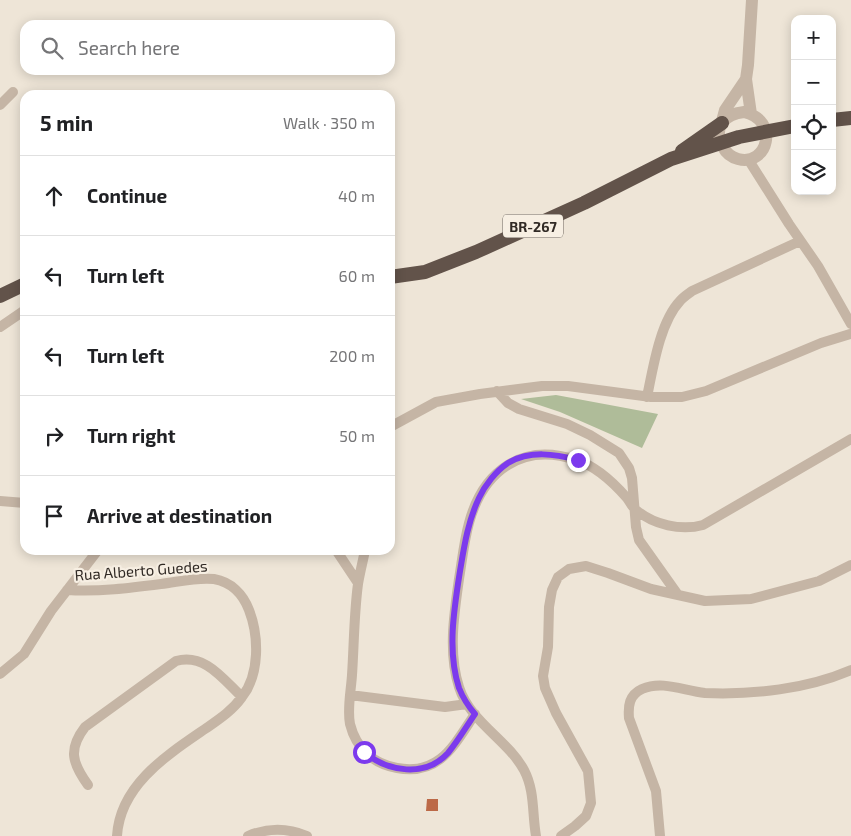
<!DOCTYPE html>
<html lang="en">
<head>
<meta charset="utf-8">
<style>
	body { margin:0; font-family:"Exo 2",sans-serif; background:#f6f6f6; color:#202124 }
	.controls { position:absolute; right:15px; top:15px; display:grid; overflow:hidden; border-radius:10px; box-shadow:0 2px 12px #0003 }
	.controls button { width:45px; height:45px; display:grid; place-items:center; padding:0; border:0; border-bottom:1px solid #e0e0e0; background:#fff; color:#202124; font:25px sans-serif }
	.stop { position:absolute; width:15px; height:15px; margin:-11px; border:4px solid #7c3aed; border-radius:50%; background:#fff }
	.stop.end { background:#7c3aed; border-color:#fff; box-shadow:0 1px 5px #0008 }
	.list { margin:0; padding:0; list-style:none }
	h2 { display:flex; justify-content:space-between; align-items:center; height:65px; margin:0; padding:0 20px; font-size:21px }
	h2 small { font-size:16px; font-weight:400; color:#757577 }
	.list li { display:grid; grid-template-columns:32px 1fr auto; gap:15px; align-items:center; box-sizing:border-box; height:80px; padding:0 20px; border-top:1px solid #e0e0e0 }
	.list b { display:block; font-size:19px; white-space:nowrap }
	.list em { font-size:16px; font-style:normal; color:#757577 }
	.icon { flex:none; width:28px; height:28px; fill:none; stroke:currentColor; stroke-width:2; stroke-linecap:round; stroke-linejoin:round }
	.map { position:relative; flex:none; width:851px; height:836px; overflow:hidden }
	.search { position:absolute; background:#fff; box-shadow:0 2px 12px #0003; left:20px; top:20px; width:375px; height:55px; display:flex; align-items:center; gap:12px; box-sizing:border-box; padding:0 18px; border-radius:15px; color:#757577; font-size:19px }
	.panel { position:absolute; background:#fff; box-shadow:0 2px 12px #0003; left:20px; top:90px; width:375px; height:465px; border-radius:15px }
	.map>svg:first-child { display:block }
</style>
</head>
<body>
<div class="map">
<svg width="851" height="836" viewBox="0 0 851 836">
	<rect width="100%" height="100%" fill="#eee5d7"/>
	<!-- green -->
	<path fill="#afbc99" d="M556,395l102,19 -16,34 -82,-36 -39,-13z"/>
	<!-- building -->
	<path fill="#bc6947" d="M427,799h11v12h-12z"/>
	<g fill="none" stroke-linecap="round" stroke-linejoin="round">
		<!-- minor -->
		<path stroke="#c5b5a5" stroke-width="10" d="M0,105l13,-13
			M748,159l41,65 29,42 33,58
			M0,327l25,-17
			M497,391l11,12 11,6 48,15 23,11 29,18 10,15 3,10 4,49 3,13 39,55
			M647,397c6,-29 13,-75 33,-96 3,-4 8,-7 12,-10l108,-50
			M390,427l46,-25 44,-8 62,-8h26l83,11h31l24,-6 115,-48 29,-9
			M0,501l25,2
			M336,550l22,33
			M365,550c-2,11 -5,22 -7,34 -4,30 -4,61 -6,91 -1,16 -5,34 -2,49 6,24 23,40 47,44 43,8 57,-23 78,-54
			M67,590c32,2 63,-2 94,-6 17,-2 36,-7 53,-5 17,3 29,15 35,31 10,26 11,64 -7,87 -10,14 -24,23 -37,32 -38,26 -85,56 -88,107
			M0,674l24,-20 27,-43 47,-61
			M350,695l95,12 22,-3
			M88,785c-16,-22 -20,-36 -3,-58l91,-66c29,-8 47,18 66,36
			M248,836c19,-8 40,-8 59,0
			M536,836c-4,-23 -1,-45 -12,-66 -17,-31 -54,-48 -65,-83 -11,-34 -5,-73 0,-108 3,-18 5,-38 10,-56 14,-52 53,-81 107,-63 20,6 37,22 51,38 3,4 5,9 9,12 18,15 45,21 67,15l148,-86
			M561,836l14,-10 11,-10 5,-13 -3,-32 -32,-58 -11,-25 -2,-12 5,-29 1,-40 3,-17 6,-13 11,-8 17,-3 22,7 43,16 54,12 46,-2 68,-18 32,-16
			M660,836l-4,-45 -27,-73c-1,-12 0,-23 13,-29 21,-9 42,2 63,4 48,2 102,-4 146,-23"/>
		<!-- tertiary -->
		<path stroke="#c5b5a5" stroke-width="12" d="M744,112c36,8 24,55 -6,47 -7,-2 -12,-6 -15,-12 -11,-20 2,-33 21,-35z
			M751,114l-5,-35 2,-14 4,-65
			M722,121l3,-11 21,-31"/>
		<!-- trunk -->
		<path stroke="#62534a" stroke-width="14" d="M832,120l19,-2
			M682,151l40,-28
			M390,277l35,-5 51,-20 108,-49 87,-44 68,-22 56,-11
			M0,296l25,-12"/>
	</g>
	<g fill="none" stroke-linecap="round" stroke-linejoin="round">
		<!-- route -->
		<path stroke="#7c3aed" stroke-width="6" d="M364,752c24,20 61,26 84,1 10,-12 18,-26 27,-39 -7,-8 -12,-16 -16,-26 -12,-37 -5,-79 1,-117 4,-24 8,-50 19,-73 6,-13 17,-27 29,-35 22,-13 47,-9 70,-3"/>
	</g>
	<g text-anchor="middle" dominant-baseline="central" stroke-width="4.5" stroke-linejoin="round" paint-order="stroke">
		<!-- shield labels -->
		<rect fill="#f7efe3" stroke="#6c655e" stroke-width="1" x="503" y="214.5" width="60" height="23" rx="4"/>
		<g font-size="14" font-weight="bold" fill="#312a25">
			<text x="533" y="226">BR-267</text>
		</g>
		<!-- street labels -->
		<g font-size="15" fill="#312a25" stroke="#f7efe3">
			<text transform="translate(141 570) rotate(-4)">Rua Alberto Guedes</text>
		</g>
	</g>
</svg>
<div class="controls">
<button>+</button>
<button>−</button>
<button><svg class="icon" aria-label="locate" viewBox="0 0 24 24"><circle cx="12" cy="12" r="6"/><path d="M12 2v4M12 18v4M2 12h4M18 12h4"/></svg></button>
<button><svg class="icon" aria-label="layers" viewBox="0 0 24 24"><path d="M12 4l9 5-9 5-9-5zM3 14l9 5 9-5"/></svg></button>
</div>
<div class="stop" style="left:364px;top:752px"></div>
<div class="stop end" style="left:578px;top:460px"></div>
<div class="search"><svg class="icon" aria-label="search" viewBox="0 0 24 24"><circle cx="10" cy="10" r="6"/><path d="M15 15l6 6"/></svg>Search here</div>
<section class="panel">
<h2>5 min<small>Walk · 350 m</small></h2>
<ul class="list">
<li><svg class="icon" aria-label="ahead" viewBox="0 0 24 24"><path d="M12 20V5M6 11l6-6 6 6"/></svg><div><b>Continue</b></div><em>40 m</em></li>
<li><svg class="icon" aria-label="left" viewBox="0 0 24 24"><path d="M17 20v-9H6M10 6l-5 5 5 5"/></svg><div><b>Turn left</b></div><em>60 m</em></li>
<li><svg class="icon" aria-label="left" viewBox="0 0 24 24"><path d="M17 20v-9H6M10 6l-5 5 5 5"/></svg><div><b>Turn left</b></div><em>200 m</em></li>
<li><svg class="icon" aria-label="right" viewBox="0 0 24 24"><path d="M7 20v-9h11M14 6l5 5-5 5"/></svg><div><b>Turn right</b></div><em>50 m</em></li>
<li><svg class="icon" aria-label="arrive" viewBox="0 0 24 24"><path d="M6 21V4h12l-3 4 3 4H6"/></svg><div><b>Arrive at destination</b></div></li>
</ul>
</section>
</div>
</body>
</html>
